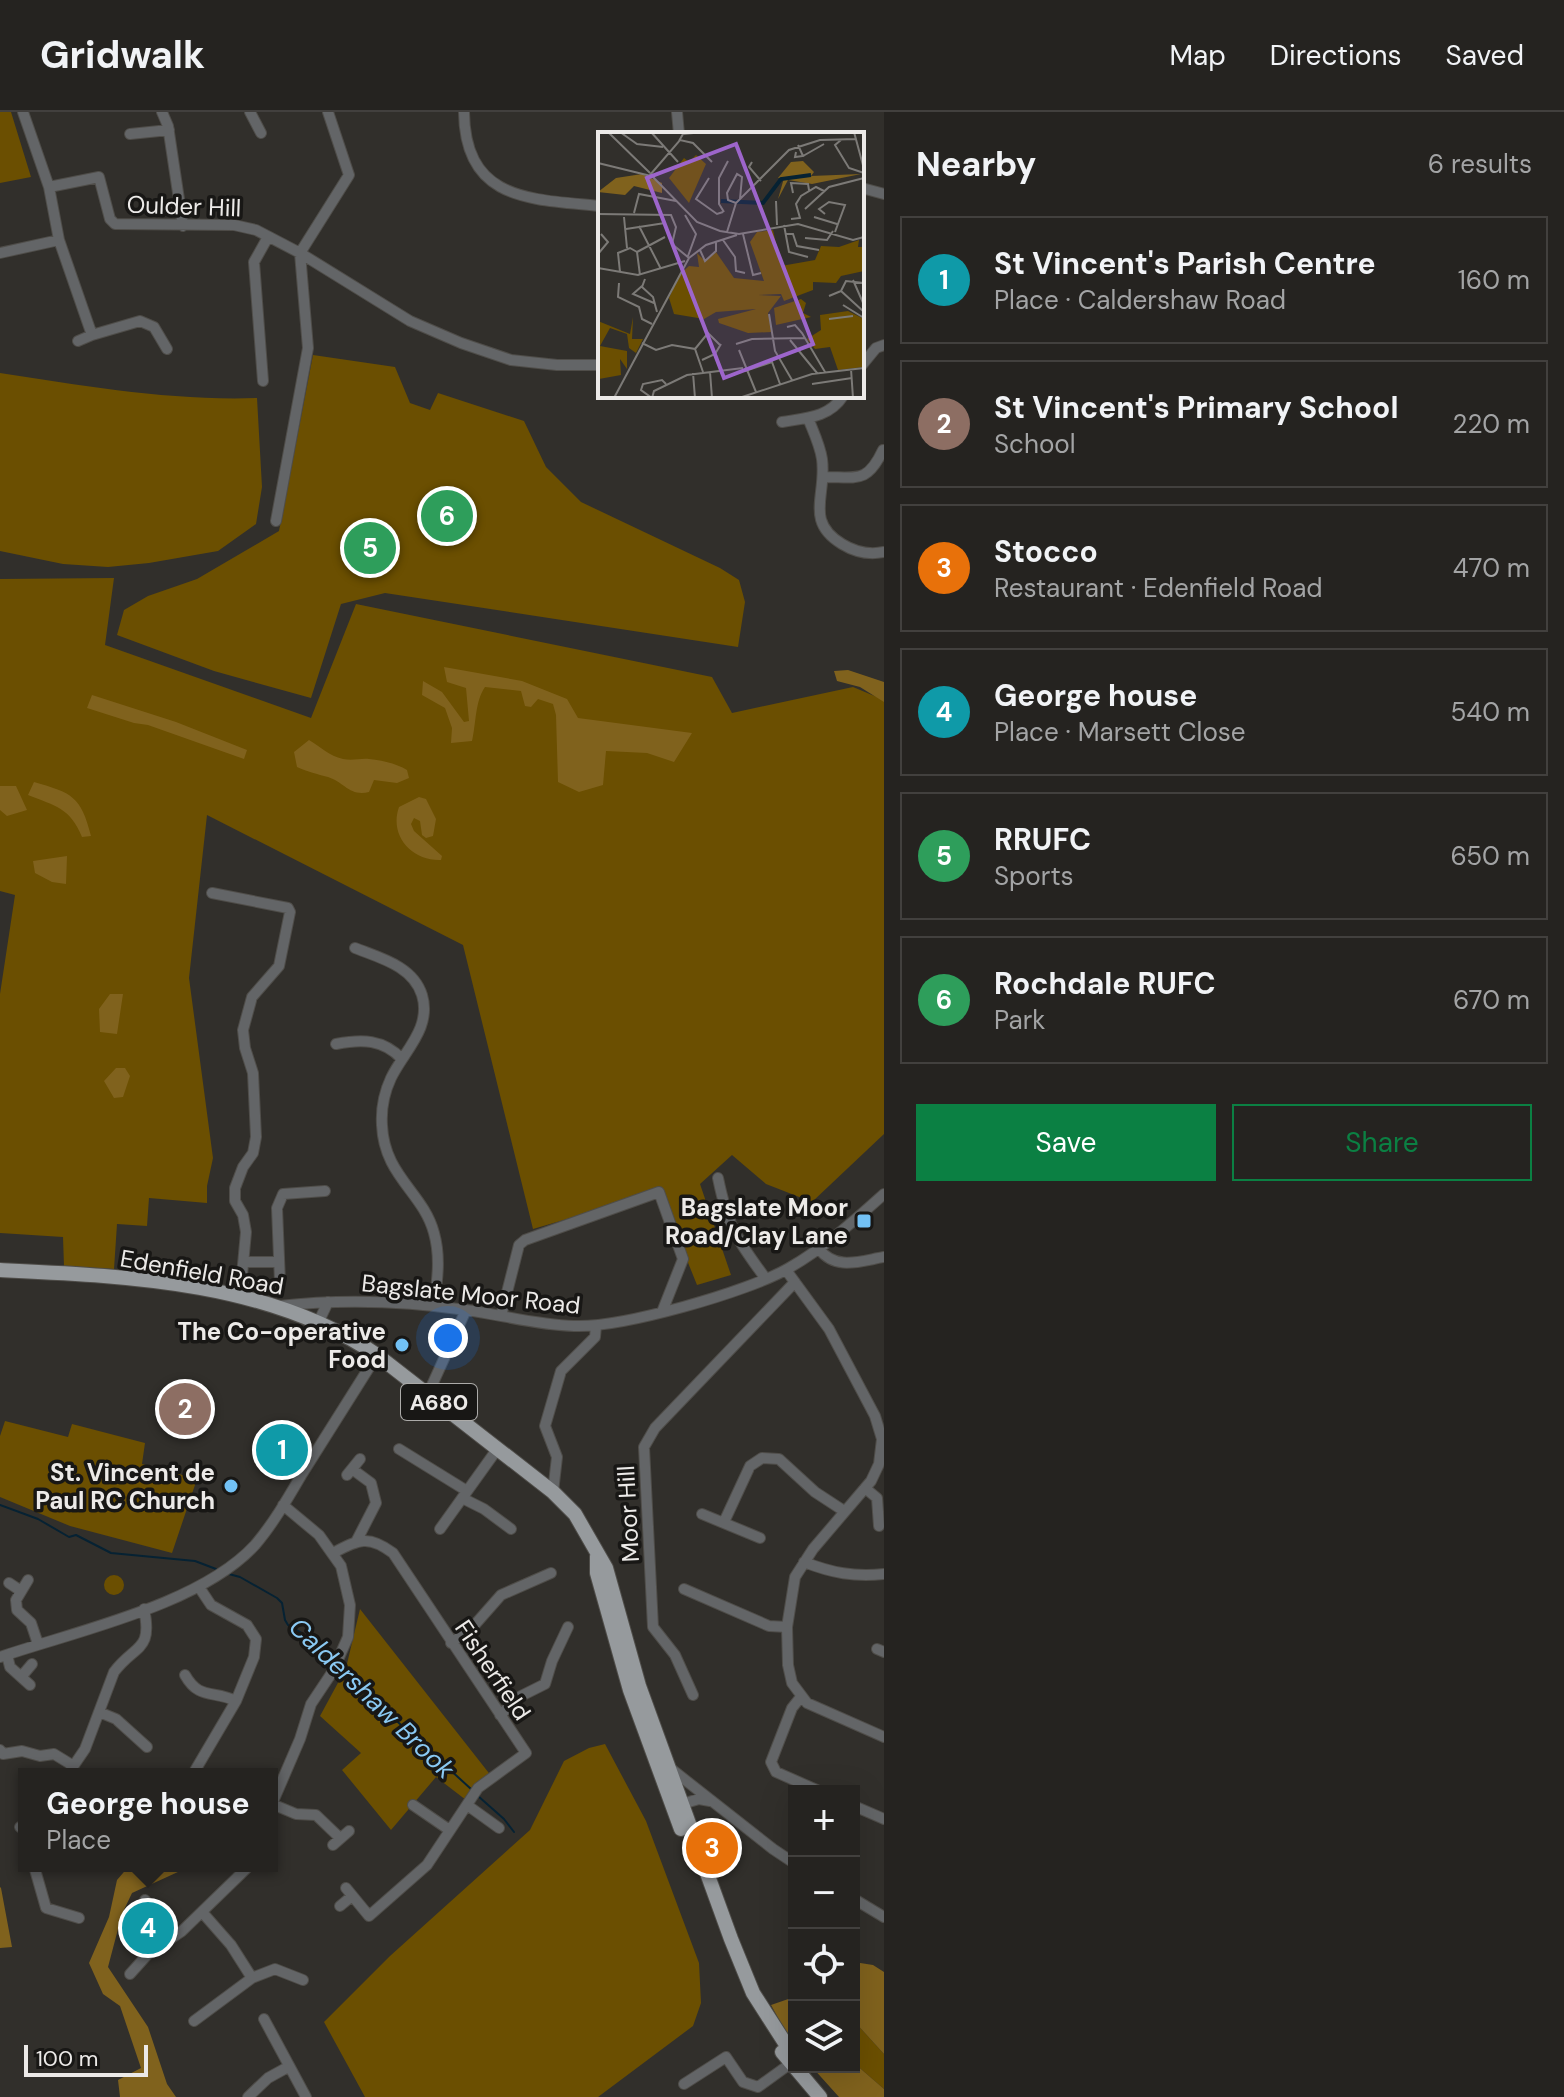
<!DOCTYPE html>
<html lang="en">
<head>
<meta charset="utf-8">
<style>
	body { margin:0; font-family:"DM Sans",sans-serif; background:#2d2b29; color:#f1f3f6 }
	.controls { position:absolute; right:24px; bottom:24px; display:grid; overflow:hidden; border-radius:0px; box-shadow:0 8px 32px #0002 }
	.controls button { width:72px; height:72px; display:grid; place-items:center; padding:0; border:0; border-bottom:2px solid #42403e; background:#252320; color:#f1f3f6; font:40px sans-serif }
	.scale { position:absolute; left:24px; bottom:20px; width:124px; box-sizing:border-box; padding-left:8px; border:4px solid #eceae8; border-top:0; font-size:22px; line-height:28px; white-space:nowrap; color:#eceae8; -webkit-text-stroke:6px #181715; paint-order:stroke }
	.you { position:absolute; left:448px; top:1226px; width:28px; height:28px; margin:-20px; border:6px solid #fff; border-radius:50%; background:#1a73e8; box-shadow:0 0 0 12px #1a73e833 }
	.badge { display:grid; place-items:center; width:52px; height:52px; border-radius:50%; background:#0b8043; color:#fff; font-size:26px; font-weight:700 }
	.pin { position:absolute; translate:-50% -50%; border:4px solid #fff; box-shadow:0 2px 8px #0006 }
	.popup { position:absolute; left:18px; top:1656px; width:260px; height:104px; box-sizing:border-box; display:grid; place-content:center; border-radius:0px; background:#252320; filter:drop-shadow(0 2px 6px #0005); font-size:26px; white-space:nowrap; color:#a3a4a5 }
	.popup b { font-size:30px; color:#f1f3f6 }
	.popup::after { content:''; position:absolute; left:50%; top:100%; margin-left:-16px; border:16px solid transparent; border-top-color:#252320 }
	.list { margin:0; padding:0; list-style:none }
	h2 { display:flex; justify-content:space-between; align-items:center; height:104px; margin:0; padding:0 32px; font-size:34px }
	h2 small { font-size:26px; font-weight:400; color:#a3a4a5 }
	.list li { display:grid; grid-template-columns:52px 1fr auto; gap:24px; align-items:center; box-sizing:border-box; height:128px; margin:0 16px 16px; padding:0 16px; border:2px solid #42403e; border-radius:0px }
	.list b { display:block; font-size:30px; white-space:nowrap }
	.list p { margin:0; font-size:26px; white-space:nowrap; color:#a3a4a5 }
	.list em { font-size:26px; font-style:normal; color:#a3a4a5 }
	.actions { display:flex; gap:16px; padding:24px 32px }
	.actions a { flex:1; padding:18px 0; border:2px solid #0b8043; border-radius:0px; text-align:center; font-size:28px; color:#0b8043 }
	.actions .main { background:#0b8043; color:#fff }
	.icon { flex:none; width:44px; height:44px; fill:none; stroke:currentColor; stroke-width:2; stroke-linecap:round; stroke-linejoin:round }
	.map { position:relative; flex:none; width:884px; height:1985px; overflow:hidden }
	header { display:flex; align-items:center; gap:48px; box-sizing:border-box; height:112px; padding:0 40px; background:#252320; border-bottom:2px solid #42403e }
	header strong { font-size:38px }
	nav { display:flex; gap:44px; margin-inline-start:auto; font-size:28px }
	main { display:flex }
	aside { flex:1; background:#252320 }
	.map>svg:first-child { display:block }
</style>
</head>
<body>
<header>
<strong>Gridwalk</strong>
<nav><a>Map</a><a>Directions</a><a>Saved</a></nav>
</header>
<main>
<div class="map">
<svg width="884" height="1985" viewBox="0 0 884 1985">
	<rect width="100%" height="100%" fill="#312f2b"/>
	<!-- green -->
	<path fill="#6b4f01" d="M0,0h11l20,65 -31,6z
		M313,243l82,12 15,36 20,7 8,-17 86,28 22,46 35,35 139,66 19,12 6,22 -7,45 -353,-54 -44,11 -30,94 -97,-27 -97,-36 7,-25 24,-14 49,-17 82,-48z
		M0,261c86,13 171,28 257,25l5,89 -6,37 -38,27 -69,12 -41,4 -45,-3 -63,-13z
		M114,466l-9,67 206,73 45,-114 356,73 20,36 121,-26 31,13v434l-72,68 -46,-18 -34,-29 -32,29 31,91 -34,10 -39,-97 -43,17 -82,24 -70,-284 -256,-130 -18,163 24,180 -6,28v17l-58,-5 -2,28 -30,-2 -3,45 -50,-3 -1,-29 -63,-4v-239l15,-99 -15,-4v-312z
		M5,1309l63,16 4,-13 73,19 -3,21 55,15 -25,74 -102,-27 -70,-29v-61z
		M104 1473a10 10 0 1 1 20 0a10 10 0 1 1-20 0Z
		M360,1497l132,168 -26,23 -30,-23 -45,53 -49,-60 19,-17 -41,-37 26,-48z
		M605,1632l41,77 53,142 2,40 -8,23 -95,71h-233l-41,-75 66,-66 140,-126 34,-69 25,-13z
		M854,1909l30,33v35l-30,-26z"/>
	<!-- forest -->
	<path fill="#80621d" d="M444,555l78,14 45,18 11,19 114,15 -18,29 -27,-9 -41,-2 -3,34 -24,7 -21,-10 -2,-67 -3,-11 -15,-5 -7,8 -6,-1 -4,-15 -36,-4c-10,14 -9,37 -13,54l-21,2 1,-15 -7,-20 -23,-13 1,-14 19,11 22,30 5,-1 -3,-33 -19,-6z
		M848,558l36,12v20l-24,-15 -23,-6 -3,-10z
		M92,583l84,27 71,28 -3,9 -96,-34 -14,-2 -47,-15z
		M309,628c12,7 20,16 34,19 10,2 18,-1 26,0 13,1 28,5 38,11l2,8 -12,5 -23,-3 -5,12c-19,5 -25,-10 -41,-15 -11,-3 -20,-5 -31,-10l-3,-15z
		M34,670c38,11 47,14 57,54l-9,1c-12,-29 -26,-31 -54,-42z
		M0,674h16l11,24 -20,6 -7,-6z
		M419,685l7,2 10,20 -3,17 -7,2 -4,-3 -2,-14 -6,-3 -3,6 3,7 28,25 -1,4c-30,1 -52,-25 -42,-53z
		M67,744l-1,28 -14,-2 -17,-9 -2,-12z
		M110,882h13l-6,40 -17,-2 -1,-23z
		M116,956h9l5,8 -7,21 -9,1 -10,-17z
		M129,1754h62l-59,27 -10,21 -14,53 40,60 19,57 9,13h-56l-2,-17 23,-12 -21,-62 -17,-12 -14,-31 20,-46 8,-37z
		M0,1775l1,1 11,59 -12,1z
		M854,1850l19,3 11,7v82l-30,-33z
		M794,1885v50l-23,-42z
		M854,1951l30,26v8h-45l-27,-30h42z"/>
	<g fill="none" stroke-linecap="round" stroke-linejoin="round">
		<!-- stream -->
		<path stroke="#062233" stroke-width="2" d="M0,1393l38,14 31,18 7,-2 35,18 84,8 21,8
			M225,1461l15,4 37,21 5,5 3,17 3,5 12,7 32,30
			M340,1557l131,120
			M478,1684l26,23 10,13"/>
		<defs>
			<path id="minor" d="M23,0l26,75 10,53 33,95 48,-14 14,6 13,22
				M162,0l6,14 15,100
				M250,0l11,21
				M464,0c1,90 68,87 136,94
				M677,0l2,22
				M130,22l39,-4
				M49,75l50,-10 11,42 5,5 119,1 22,5 44,23 110,68 51,22 50,17 46,5h43
				M862,76l22,6
				M0,141l59,-13
				M300,141l49,-78 -21,-63
				M78,229l14,-6
				M862,253l14,-17 8,-3
				M263,269l-9,-119 14,-25
				M808,306c5,13 12,27 14,41 5,36 -18,62 20,85 13,8 27,11 42,8
				M782,310c23,-4 47,-4 61,-26
				M824,365c33,0 43,7 59,-27
				M276,409l32,-173 -8,-95
				M212,781l76,15 2,4 -11,54 -27,31 -9,33 2,18 8,25 3,64 -3,16 -10,14 -8,21v13l8,14 3,17 -6,65
				M355,836c25,10 58,18 67,47 10,33 -18,56 -31,83 -7,15 -10,31 -9,47 2,51 41,67 52,108 7,25 3,49 0,73
				M336,932c26,-5 47,-5 66,15
				M718,1066c10,49 19,62 48,101
				M819,1137c17,22 41,12 65,8
				M245,1150h32
				M786,1158l43,59 46,87 7,23 -3,25 -8,17 -58,68 -18,28 -8,50 1,38 4,18 15,20 77,34
				M280,1170l-3,-74 6,-14 42,-3
				M279,1194c62,-7 125,-5 187,4 36,5 72,15 108,16 47,2 174,-34 215,-58 35,-20 65,-47 95,-74
				M501,1204l18,-71 6,-5 134,-48 24,67 -21,53
				M319,1209l9,-19
				M428,1282l38,-84
				M399,1337l68,42
				M352,1357l19,14 5,20 -19,37
				M347,1363l13,-16
				M865,1376l12,10 2,28
				M553,1380l4,-35 -12,-31 16,-55 34,-34 1,-11
				M462,1386l22,11 27,20
				M702,1402l58,24
				M724,1410l26,-56 12,-8 17,1 36,33 29,19
				M440,1417l58,-81
				M333,1441c25,-13 35,-19 60,0l133,200 -48,35 -51,77 -58,51 -23,-28
				M804,1450c28,11 50,15 80,12
				M28,1468l-12,20 1,10 14,13 7,21
				M9,1471l12,8
				M684,1477l85,37 18,1
				M451,1531l20,-14 30,-34 50,-22
				M877,1537l7,3
				M7,1543l3,12 20,18
				M0,1545c76,-26 200,-52 255,-112 18,-21 33,-47 47,-71 25,-40 50,-79 75,-119
				M185,1563c14,25 28,15 51,26
				M21,1565l11,-13
				M693,1583l-18,-40 -22,-28 -9,-180 11,-19 140,-146
				M800,1586l-8,10 -21,54 5,10 43,19
				M99,1600l17,7 31,28
				M500,1603l21,-19 24,-12 7,-23 16,-34
				M0,1638l3,4 19,-3 18,5 14,-2 18,11
				M670,1656l103,81 21,14
				M68,1662l17,-25 29,-77c21,-28 39,-20 30,-63
				M193,1662l43,-73 18,-44 2,-18 -9,-14 -36,-20 -12,-18
				M272,1692l28,-65 11,-35 22,-33 15,-34 2,-32 -9,-39 -22,-31 -36,-30
				M272,1692l24,10 20,1 24,23
				M413,1693l35,24
				M467,1693l32,23
				M675,1694l24,-7 11,2
				M854,1694l30,13
				M20,1715l4,3
				M333,1733l16,-14
				M34,1754l12,42 33,10
				M854,1787l30,18
				M145,1788l30,36
				M340,1794l12,-10
				M130,1862l18,-20 34,-23 67,-65
				M252,1866l23,-9 28,11
				M264,1907l42,78
				M194,1909l58,-43 -21,-33 -29,-33
				M684,1972l42,-27 17,25 15,5 36,-26
				M248,1985l20,-19 20,-11"/>
			<path id="major" d="M0,1158c127,6 268,11 377,85l176,137 22,22 31,54 33,118 92,253 22,54 41,64
				M597,1444v17l33,117 51,139
				M782,1940l38,45"/>
		</defs>
		<!-- minor casing -->
		<use href="#minor" stroke="#4f4d49" stroke-width="12"/>
		<!-- major casing -->
		<use href="#major" stroke="#4f4d49" stroke-width="16"/>
		<!-- minor -->
		<use href="#minor" stroke="#636567" stroke-width="10"/>
		<!-- major -->
		<use href="#major" stroke="#969a9d" stroke-width="14"/>
	</g>
	<!-- markers -->
	<g fill="#72c1f5" stroke="#181715" stroke-width="3">
		<rect x="856" y="1101" width="16" height="16" rx="4"/>
		<circle cx="402" cy="1233" r="8"/>
		<circle cx="231" cy="1374" r="8"/>
	</g>
	<g text-anchor="middle" dominant-baseline="central" stroke-width="7" stroke-linejoin="round" paint-order="stroke">
		<!-- shield labels -->
		<rect fill="#181715" stroke="#acaba9" stroke-width="2" x="401" y="1272" width="76" height="36" rx="6"/>
		<g font-size="22" font-weight="bold" fill="#eceae8">
			<text x="439" y="1290">A680</text>
		</g>
		<!-- street labels -->
		<g font-size="24" fill="#eceae8" stroke="#181715">
			<text transform="translate(184 94) rotate(2)">Oulder Hill</text>
			<text transform="translate(202 1160) rotate(10)">Edenfield Road</text>
			<text transform="translate(471 1182) rotate(6)">Bagslate Moor Road</text>
			<text transform="translate(628 1402) rotate(-93)">Moor Hill</text>
			<text transform="translate(493 1558) rotate(56)">Fisherfield</text>
		</g>
		<!-- poi labels -->
		<g font-size="24" font-weight="bold" fill="#eceae8" stroke="#181715" text-anchor="end">
			<text x="848" y="1095">Bagslate Moor<tspan x="848" dy="28">Road/Clay Lane</tspan></text>
			<text x="386" y="1219">The Co-operative<tspan x="386" dy="28">Food</tspan></text>
			<text x="215" y="1360">St. Vincent de<tspan x="215" dy="28">Paul RC Church</tspan></text>
		</g>
		<!-- water labels -->
		<g font-size="26" font-style="italic" fill="#8ac9f3" stroke="#181715">
			<text transform="translate(372 1586) rotate(44)">Caldershaw Brook</text>
		</g>
	</g>
	<!-- overview -->
	<g transform="translate(598 20)">
		<rect width="266" height="266" fill="#312f2b"/>
		<path d="M98,23l10,9 -17,39 -20,-25 15,-20 5,4zM175,98l8,36 34,-6 6,-14 18,1 20,-7 -1,7h6v24l-23,5 -5,7 -23,-1v8l-29,11 -3,-7 -23,1 23,1 -13,17 4,19 -24,1 -29,-10 -1,-4 38,-10 -40,3 -12,7 -30,-5 -5,-16 10,-23 10,-9 10,1 -2,-14 8,8 11,-9 18,26 30,3 -14,-39 7,-10zM203,167l5,4 -3,10 8,4 -35,8 -2,-17zM250,179l16,8v48l-26,3 -8,-23 -15,2 -8,-10 14,-9 -1,-15zM35,185l-1,22h11l-7,14 -7,-5 -2,-14 -17,-6 -10,18 27,5v18l-7,-10 1,16 -22,4 -1,-58 32,13z" fill="#6b4f01"/>
		<path d="M205,29l11,11 -3,4 50,-2 -49,10 -24,-4 -10,19 6,-21h-6l13,-16zM44,42l20,9v10l-28,-7 -9,9 -27,-3 18,-14z" fill="#80621d"/>
		<path fill="none" stroke="#062233" stroke-width="4" d="M123,69l42,2 18,-24 30,-4"/>
		<path fill="none" stroke="#7c7a77" stroke-width="2" d="M10,0l42,41M22,0l17,12 26,3M53,0l27,30M256,0l10,37M243,8l-6,5 14,23 15,5M81,9l4,-7 21,-2M198,20l-1,5 8,-1 -5,-11M205,24l21,-12M154,30l-3,5 12,14M0,31l57,14M52,43l30,-35 13,3 19,19M53,43l46,47 23,9 19,3 59,-10 55,16 11,-3M111,46l-13,21 21,15 6,-2M195,61l-2,-10 17,1 1,6M178,69l1,24M138,71l-8,-3 -1,-7 10,-19 5,3 -2,22M207,77l24,-22 35,-9M126,80l-5,-8v-26l9,-17M36,81l5,-19 37,7M0,82l73,1 5,12 -4,17 17,14M227,82l-6,-5 10,-7 16,3 -10,27M87,83l11,19 -8,22M26,85l3,31M216,85l23,7M193,87l9,-1 -4,-14 5,-8 15,-9 8,4M186,93l5,27 19,5M41,94l22,43M28,97l39,-6M129,100l9,-29 53,-53 31,-10 36,-1M145,102l10,41 8,-2M187,102h8l4,12 22,4M207,106l22,2 6,-9M125,108l12,17 1,14 9,2M102,118l5,11 11,-10v-9M39,120l28,-15M0,122l10,-12 -7,-8M0,136l40,7 47,-14M22,140l-2,-19 12,-5 7,4 3,23M47,147l-3,8 11,10 4,15M255,148l11,25M21,151l-1,14 21,10 3,12 10,5M44,154l-9,8 21,9M243,159l5,-10 18,2M231,164l12,-5 23,21M245,173l21,13M171,182l6,37 17,29M231,187l24,-3M189,195l8,-2 7,8 23,39M192,208l27,33M44,211l14,7 16,-5 23,4 8,23M138,212l16,-5 53,-1M97,217l13,-16 12,12M141,218l17,42M104,228l13,-6 6,-10M253,237l2,29M147,239l27,-9 8,22M112,240l2,26M95,241l2,25M214,252l40,-6M16,266l75,-140 17,-13 31,-10M54,266l2,-7 33,-16 56,-7M54,266l-11,-8 2,-6 19,-4 4,4M141,266l73,-24 52,-6"/>
		<path fill="#9d65cb" fill-opacity="0.15" stroke="#9d65cb" stroke-width="4" d="M138,12l77,200 -89,34 -77,-200z"/>
		<rect width="266" height="266" fill="none" stroke="#eceae8" stroke-width="4"/>
	</g>
</svg>
<div class="controls">
<button>+</button>
<button>−</button>
<button><svg class="icon" aria-label="locate" viewBox="0 0 24 24"><circle cx="12" cy="12" r="6"/><path d="M12 2v4M12 18v4M2 12h4M18 12h4"/></svg></button>
<button><svg class="icon" aria-label="layers" viewBox="0 0 24 24"><path d="M12 4l9 5-9 5-9-5zM3 14l9 5 9-5"/></svg></button>
</div>
<div class="scale">100 m</div>
<div class="you"></div>
<div class="pin badge" style="left:282px;top:1338px;background:#0f9aa8">1</div>
<div class="pin badge" style="left:185px;top:1297px;background:#8d6e63">2</div>
<div class="pin badge" style="left:712px;top:1736px;background:#e8710a">3</div>
<div class="pin badge" style="left:148px;top:1816px;background:#0f9aa8">4</div>
<div class="popup"><b>George house</b>Place</div>
<div class="pin badge" style="left:370px;top:436px;background:#2e9e5b">5</div>
<div class="pin badge" style="left:447px;top:404px;background:#2e9e5b">6</div>
</div>
<aside>
<h2>Nearby<small>6 results</small></h2>
<ul class="list">
<li><span class="badge" style="background:#0f9aa8">1</span><div><b>St Vincent's Parish Centre</b><p>Place · Caldershaw Road</p></div><em>160 m</em></li>
<li><span class="badge" style="background:#8d6e63">2</span><div><b>St Vincent's Primary School</b><p>School</p></div><em>220 m</em></li>
<li><span class="badge" style="background:#e8710a">3</span><div><b>Stocco</b><p>Restaurant · Edenfield Road</p></div><em>470 m</em></li>
<li><span class="badge" style="background:#0f9aa8">4</span><div><b>George house</b><p>Place · Marsett Close</p></div><em>540 m</em></li>
<li><span class="badge" style="background:#2e9e5b">5</span><div><b>RRUFC</b><p>Sports</p></div><em>650 m</em></li>
<li><span class="badge" style="background:#2e9e5b">6</span><div><b>Rochdale RUFC</b><p>Park</p></div><em>670 m</em></li>
</ul>
<div class="actions"><a class="main">Save</a><a>Share</a></div>
</aside>
</main>
</body>
</html>
